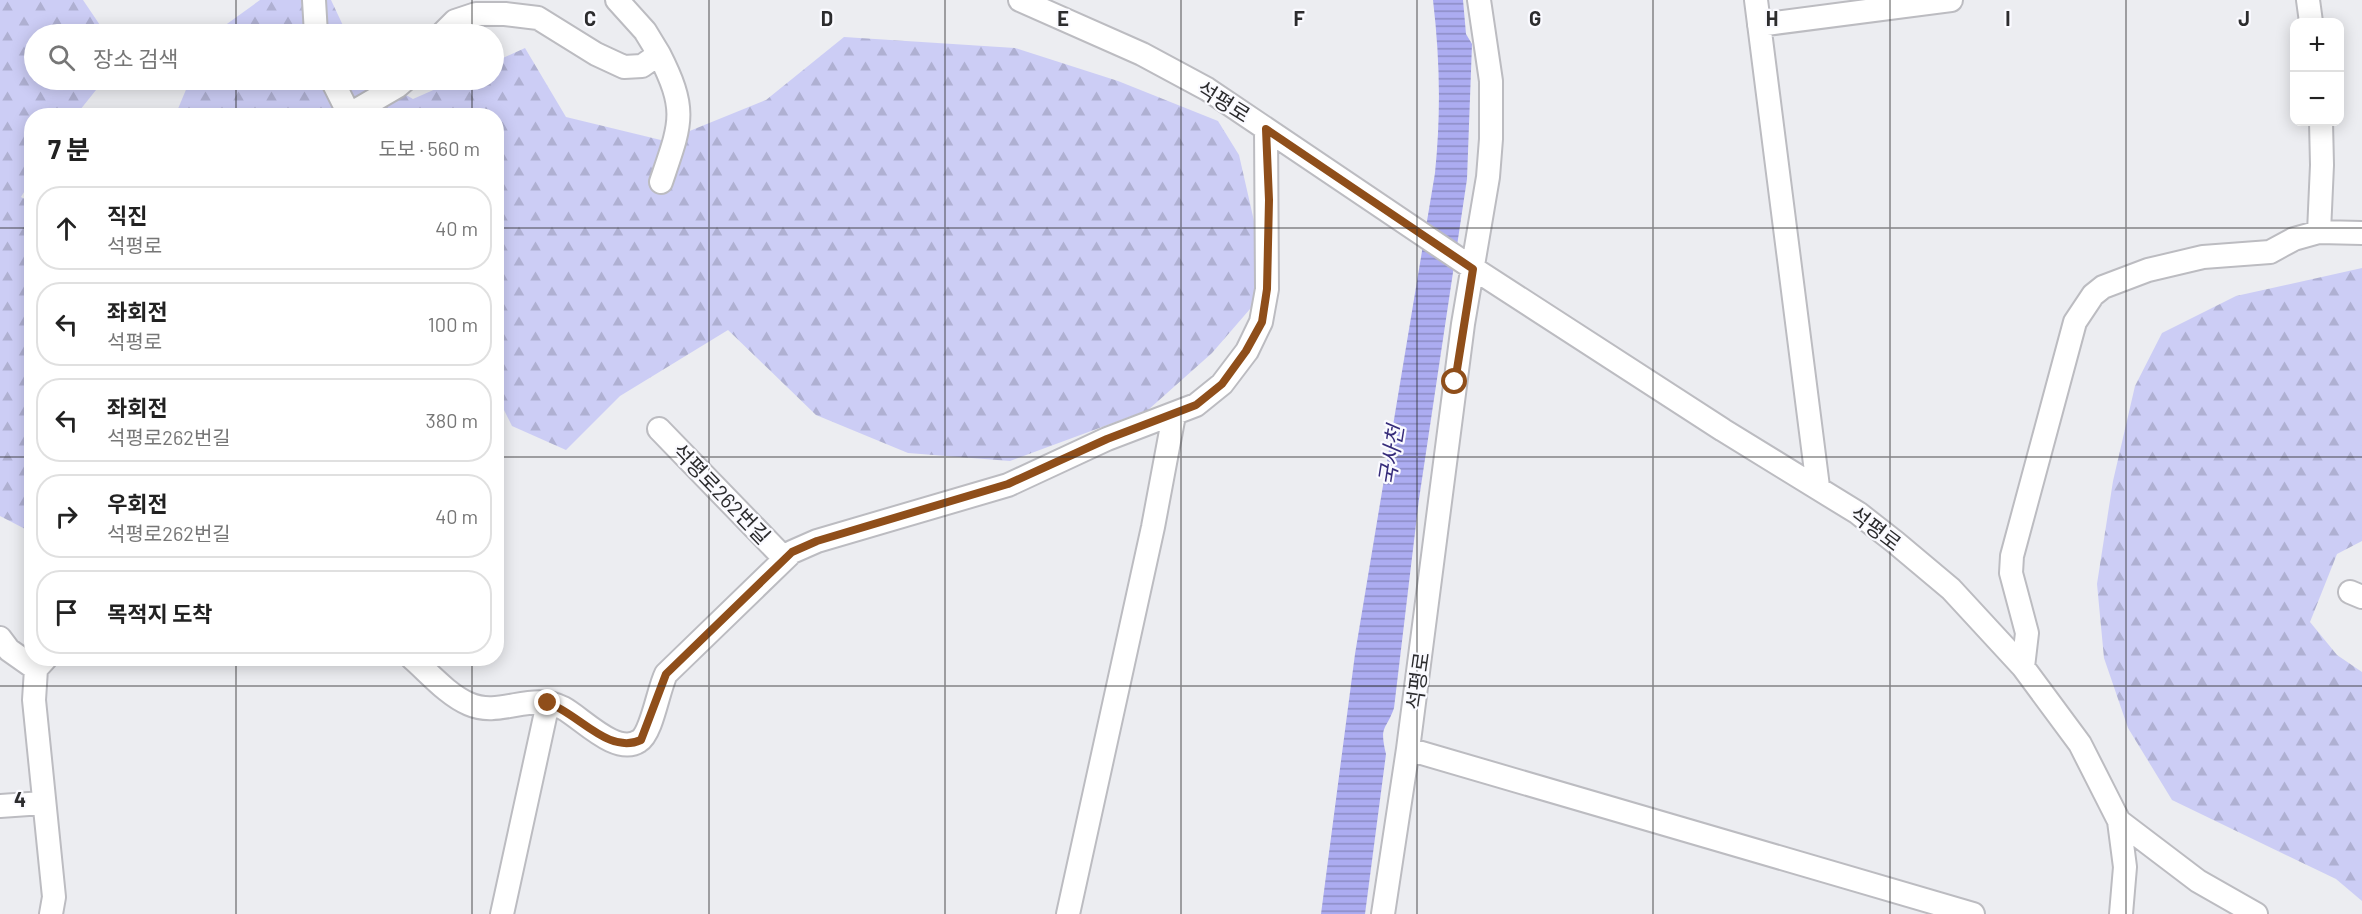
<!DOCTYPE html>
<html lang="ko">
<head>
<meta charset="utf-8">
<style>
	body { margin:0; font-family:Barlow,"Noto Sans KR",sans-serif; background:#f6f6f6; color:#222 }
	.controls { position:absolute; right:18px; top:18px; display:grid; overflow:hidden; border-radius:12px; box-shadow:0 3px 15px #0003 }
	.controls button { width:54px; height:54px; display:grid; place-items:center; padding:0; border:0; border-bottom:2px solid #e0e0e0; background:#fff; color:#222; font:30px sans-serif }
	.stop { position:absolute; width:18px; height:18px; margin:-14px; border:4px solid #8f4e1a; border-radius:50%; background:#fff }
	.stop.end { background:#8f4e1a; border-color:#fff; box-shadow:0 2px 6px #0008 }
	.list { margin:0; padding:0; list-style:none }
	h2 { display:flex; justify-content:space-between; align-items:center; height:78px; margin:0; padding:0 24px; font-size:26px }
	h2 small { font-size:20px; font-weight:400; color:#767676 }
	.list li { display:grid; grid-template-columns:39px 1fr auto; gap:18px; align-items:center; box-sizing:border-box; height:84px; margin:0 12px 12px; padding:0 12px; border:2px solid #e0e0e0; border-radius:24px }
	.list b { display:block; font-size:22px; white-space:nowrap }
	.list p { margin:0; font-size:20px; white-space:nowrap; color:#767676 }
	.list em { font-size:20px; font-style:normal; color:#767676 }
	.icon { flex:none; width:33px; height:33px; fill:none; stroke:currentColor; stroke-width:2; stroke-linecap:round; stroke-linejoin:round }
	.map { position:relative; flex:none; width:2362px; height:914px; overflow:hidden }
	.search { position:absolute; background:#fff; box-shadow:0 3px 15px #0003; left:24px; top:24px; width:480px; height:66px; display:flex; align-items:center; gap:15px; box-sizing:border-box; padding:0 21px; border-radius:33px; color:#767676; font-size:22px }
	.panel { position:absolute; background:#fff; box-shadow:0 3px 15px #0003; left:24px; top:108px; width:480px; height:558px; border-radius:24px }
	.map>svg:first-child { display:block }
</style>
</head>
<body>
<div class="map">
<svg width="2362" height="914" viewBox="0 0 2362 914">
	<defs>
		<pattern id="forest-firs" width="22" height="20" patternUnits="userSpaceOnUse" patternTransform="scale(1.5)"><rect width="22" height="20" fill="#cccdf5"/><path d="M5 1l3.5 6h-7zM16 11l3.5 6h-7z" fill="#afb0d2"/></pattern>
		<pattern id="water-rules" width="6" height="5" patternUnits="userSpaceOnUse" patternTransform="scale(1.5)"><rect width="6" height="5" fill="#acacf1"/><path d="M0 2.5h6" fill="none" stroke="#8c8cc4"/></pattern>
	</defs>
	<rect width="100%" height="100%" fill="#ecedf1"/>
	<!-- forest -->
	<path fill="url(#forest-firs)" d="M0,0h83l23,34h-72v46h70l-28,35 -44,1 -1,65 -10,16 11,6 -1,329 -31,-16z
		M260,0h71l16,34h-134z
		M844,37l171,11 103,33 100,40 21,34 30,132 -57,66 -64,57 -138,51 -102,-8 -92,-38 -88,-85 -108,66 -54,54 -54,-24 -15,-30 -1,-280h-321l15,-36h190l33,19 43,-19h38v-18l31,-14 41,69 99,24 101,-41z
		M2362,268v273l-25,13 -27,68 27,33 25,17v229l-26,-22 -164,-79 -44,-72 -24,-70 -7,-74 16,-103 22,-95 27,-53 74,-37z"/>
	<!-- water -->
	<path fill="url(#water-rules)" d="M1433,0h30l3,34 6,10 -5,135 -48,320 -25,209c-8,23 -15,17 -8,46l-21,160h-44l34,-260 80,-481c6,-59 5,-114 -2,-173z"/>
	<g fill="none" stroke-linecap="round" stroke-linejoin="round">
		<defs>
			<path id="minor" d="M314,0l2,34
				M1020,0l122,54 65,35 258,174 258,167 135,83 37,29 56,47 72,78 57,77 39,77 6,46 -4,47
				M1756,0l62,487
				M2308,0l3,22
				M1759,25l192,-25
				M442,34l13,-13 21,-7h29l33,4 58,36 28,13 18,-1 17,-12 -14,-23 -28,-31
				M659,54c29,57 22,69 2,128
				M332,80l18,36
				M350,114l48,-28 7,-6
				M2319,232l3,-67 -1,-43
				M659,429l125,129
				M2350,592l12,5
				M0,638l9,12 27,19
				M46,658l-10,11 -2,31 20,197 -3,17
				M412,658c18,16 36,37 57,46 31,14 63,-13 94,4 19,10 53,48 76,33 13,-8 19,-51 27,-67l126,-122 25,-11 191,-56 99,-46 89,-34 26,-21 25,-33 14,-29 6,-33 -1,-160
				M2023,667l4,-34 -16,-60 1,-17 63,-234 18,-27 10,-8 45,-17 55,-13 67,-5 24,-13 25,-7 43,1
				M1408,749l565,165
				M0,806l43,-3
				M2119,821l79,60 58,33
				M502,914l46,-211
				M1068,914l85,-387 21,-112
				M1383,914l25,-165 55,-425 25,-147 3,-38v-58l-12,-81"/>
		</defs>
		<!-- minor casing -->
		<use href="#minor" stroke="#bcbcc1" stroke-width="26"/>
		<!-- minor -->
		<use href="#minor" stroke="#fff" stroke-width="22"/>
	</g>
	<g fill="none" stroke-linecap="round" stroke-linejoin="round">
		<!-- route -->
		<path stroke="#8f4e1a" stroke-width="8" d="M548,703c30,10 60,52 93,37l25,-66 126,-122 25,-11 191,-57 99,-45 89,-34 26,-21 24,-33 16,-29 5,-33 2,-89 -3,-71 207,140 -18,113"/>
	</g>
	<!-- grid -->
	<path fill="none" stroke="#2c2c2e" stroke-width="1.5" stroke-opacity="0.55" d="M236,0v34M472,0v34M709,0v914M945,0v914M1181,0v914M1417,0v914M1653,0v914M1890,0v914M2126,0v914M236,80v36M472,80v36M0,228h32M496,228h1866M0,457h32M496,457h1866M236,658v256M472,658v256M0,686h2362"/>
	<g text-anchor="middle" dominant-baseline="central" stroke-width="4.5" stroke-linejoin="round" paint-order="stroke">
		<!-- street labels -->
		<g font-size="21" fill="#2c2c2e" stroke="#fafaff">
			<text transform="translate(1224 101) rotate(32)">석평로</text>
			<text transform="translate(722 493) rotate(46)">석평로262번길</text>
			<text transform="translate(1876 528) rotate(37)">석평로</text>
			<text transform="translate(1417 681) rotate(-82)">석평로</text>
		</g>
		<!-- water labels -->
		<g font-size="22" font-style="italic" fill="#362c7a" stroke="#fafaff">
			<text transform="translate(1390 455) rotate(-81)">국사천</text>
		</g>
	</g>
	<g font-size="20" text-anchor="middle" font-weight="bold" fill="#2c2c2e" stroke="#fafaff" stroke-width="4.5" stroke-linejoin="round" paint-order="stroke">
		<text x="590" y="26">C</text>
		<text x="827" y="26">D</text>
		<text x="1063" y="26">E</text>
		<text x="1299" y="26">F</text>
		<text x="1535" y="26">G</text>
		<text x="1772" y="26">H</text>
		<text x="2008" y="26">I</text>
		<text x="2244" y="26">J</text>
		<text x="20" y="807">4</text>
	</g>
</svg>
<div class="controls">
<button>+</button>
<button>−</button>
</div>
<div class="stop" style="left:1455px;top:382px"></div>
<div class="stop end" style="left:548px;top:703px"></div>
<div class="search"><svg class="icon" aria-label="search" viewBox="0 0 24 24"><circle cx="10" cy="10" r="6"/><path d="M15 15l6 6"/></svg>장소 검색</div>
<section class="panel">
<h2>7 분<small>도보 · 560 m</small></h2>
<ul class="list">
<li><svg class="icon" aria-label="ahead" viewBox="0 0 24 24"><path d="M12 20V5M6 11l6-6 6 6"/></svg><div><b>직진</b><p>석평로</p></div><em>40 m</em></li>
<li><svg class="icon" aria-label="left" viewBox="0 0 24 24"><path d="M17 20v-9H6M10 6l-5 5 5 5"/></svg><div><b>좌회전</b><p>석평로</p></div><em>100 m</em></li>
<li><svg class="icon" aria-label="left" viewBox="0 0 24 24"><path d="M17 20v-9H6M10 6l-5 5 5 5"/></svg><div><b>좌회전</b><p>석평로262번길</p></div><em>380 m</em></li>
<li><svg class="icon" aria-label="right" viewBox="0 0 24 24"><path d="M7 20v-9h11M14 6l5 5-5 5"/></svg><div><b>우회전</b><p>석평로262번길</p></div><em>40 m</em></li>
<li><svg class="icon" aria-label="arrive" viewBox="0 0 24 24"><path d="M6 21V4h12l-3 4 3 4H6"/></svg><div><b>목적지 도착</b></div></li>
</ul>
</section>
</div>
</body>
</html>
